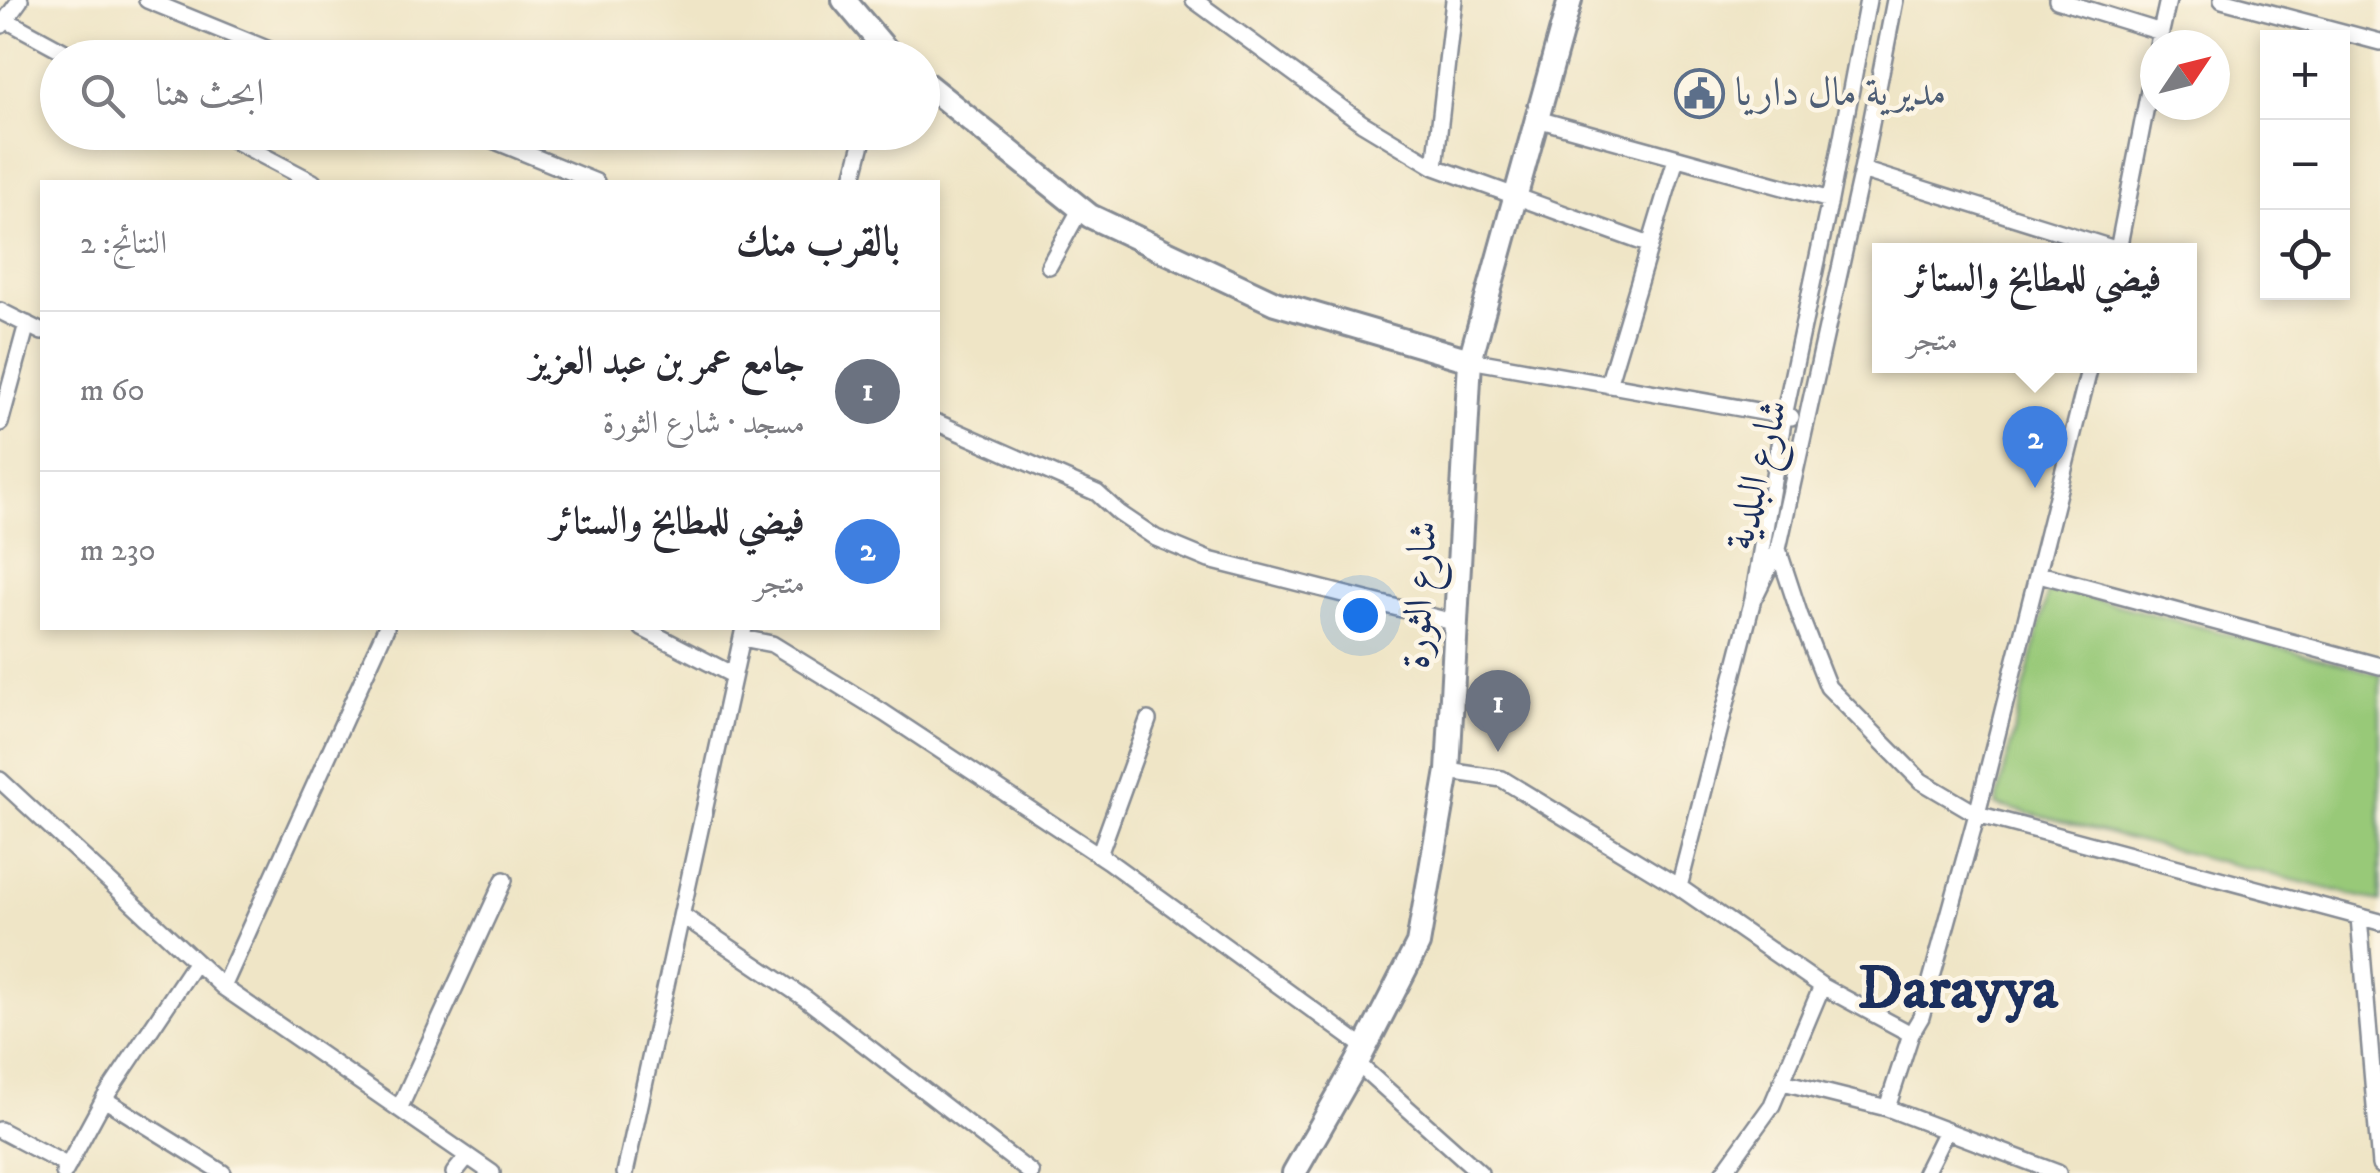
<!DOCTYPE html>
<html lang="ar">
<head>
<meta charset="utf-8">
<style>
	body { margin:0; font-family:"IM FELL DW Pica",Amiri,serif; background:#f7f7f7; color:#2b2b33; direction:rtl }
	.controls { position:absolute; right:30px; top:30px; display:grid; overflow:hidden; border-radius:0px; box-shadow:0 5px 15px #0003 }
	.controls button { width:90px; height:90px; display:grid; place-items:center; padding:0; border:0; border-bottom:2px solid #e1e1e2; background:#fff; color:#2b2b33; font:50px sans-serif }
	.compass { position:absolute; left:2140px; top:30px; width:90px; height:90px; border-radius:50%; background:#fff; box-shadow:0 5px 15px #0003; rotate:55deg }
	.you { position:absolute; left:1360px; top:615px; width:35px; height:35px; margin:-25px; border:8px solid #fff; border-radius:50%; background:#1a73e8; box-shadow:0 0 0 15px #1a73e833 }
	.badge { display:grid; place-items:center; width:65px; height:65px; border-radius:50%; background:#b5179e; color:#fff; font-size:32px; font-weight:700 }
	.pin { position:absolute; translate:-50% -82px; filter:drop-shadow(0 2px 5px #0008) }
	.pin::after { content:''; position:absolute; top:52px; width:35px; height:30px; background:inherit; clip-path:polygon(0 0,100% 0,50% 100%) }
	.popup { position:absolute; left:1872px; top:243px; width:325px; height:130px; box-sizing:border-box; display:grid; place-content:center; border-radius:0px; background:#fff; filter:drop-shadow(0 2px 8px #0005); font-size:32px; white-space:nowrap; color:#7c7c81 }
	.popup b { font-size:38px; color:#2b2b33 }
	.popup::after { content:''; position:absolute; left:50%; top:100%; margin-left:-20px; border:20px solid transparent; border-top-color:#fff }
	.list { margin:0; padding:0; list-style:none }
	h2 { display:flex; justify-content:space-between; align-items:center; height:130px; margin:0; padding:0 40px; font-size:42px }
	h2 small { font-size:32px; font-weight:400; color:#7c7c81 }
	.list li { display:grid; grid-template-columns:65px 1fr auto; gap:30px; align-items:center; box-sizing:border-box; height:160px; padding:0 40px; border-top:2px solid #e1e1e2 }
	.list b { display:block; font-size:38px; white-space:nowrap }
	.list p { margin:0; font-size:32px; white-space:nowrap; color:#7c7c81 }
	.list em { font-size:32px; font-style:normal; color:#7c7c81 }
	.icon { flex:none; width:55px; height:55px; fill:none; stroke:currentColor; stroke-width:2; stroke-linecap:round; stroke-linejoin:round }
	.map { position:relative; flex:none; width:2380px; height:1173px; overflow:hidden; direction:ltr }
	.search { position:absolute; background:#fff; box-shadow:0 5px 15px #0003; left:40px; top:40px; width:900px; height:110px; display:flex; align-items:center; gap:25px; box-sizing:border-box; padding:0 35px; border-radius:55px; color:#7c7c81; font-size:38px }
	.panel { position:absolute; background:#fff; box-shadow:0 5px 15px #0003; left:40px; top:180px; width:900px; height:450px; border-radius:0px; direction:rtl }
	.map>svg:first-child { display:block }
</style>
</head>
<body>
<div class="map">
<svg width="2380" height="1173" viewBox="0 0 2380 1173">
	<rect width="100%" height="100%" fill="#fcf5e5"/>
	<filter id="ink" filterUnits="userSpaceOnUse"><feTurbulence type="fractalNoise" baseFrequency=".01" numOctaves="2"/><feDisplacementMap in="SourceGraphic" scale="20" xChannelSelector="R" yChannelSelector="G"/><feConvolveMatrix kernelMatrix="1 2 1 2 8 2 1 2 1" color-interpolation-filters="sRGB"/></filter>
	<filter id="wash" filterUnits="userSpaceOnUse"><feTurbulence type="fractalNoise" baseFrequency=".0048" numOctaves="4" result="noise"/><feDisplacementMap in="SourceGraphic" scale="40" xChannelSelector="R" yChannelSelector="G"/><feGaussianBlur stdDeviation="2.25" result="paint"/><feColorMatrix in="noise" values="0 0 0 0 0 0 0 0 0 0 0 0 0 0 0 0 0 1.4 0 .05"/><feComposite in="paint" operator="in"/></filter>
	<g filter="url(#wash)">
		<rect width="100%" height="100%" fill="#efe5c6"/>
		<!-- green -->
		<path fill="#98c978" stroke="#5a7c6b" stroke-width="2.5" d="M2049,587l331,87v228l-384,-97z"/>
	</g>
	<g filter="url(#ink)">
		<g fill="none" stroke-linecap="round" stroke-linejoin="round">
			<defs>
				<path id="street" d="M147,0l142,58
					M1194,0l168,123 73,44 215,78
					M2057,0l104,32
					M2222,0l158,42
					M6,20l70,38
					M2,25l18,-25
					M2158,45l10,-45
					M1537,119l293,81
					M218,132l95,50
					M473,132l123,50
					M1435,167l19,-167
					M1862,170l256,80
					M852,182l13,-50
					M2118,250l37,-190
					M1049,266l32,-58
					M0,311l42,21
					M1470,360l321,57
					M1608,385l68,-226
					M0,423l27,-99
					M938,423l159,70 22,20 37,25 53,22 248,63
					M1778,549l22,67 28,71 93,94 56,33 403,108
					M2039,574l341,92
					M1755,596l23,-47 84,-379 33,-170
					M642,628l91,47
					M742,638l30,6 112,69 224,148 257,187
					M1448,771l54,8 177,108 143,99 89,48
					M0,780l223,207 269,186
					M1099,855l49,-135
					M1679,887l74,-288 31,-183 46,-216 38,-200
					M683,916l123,83 225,174
					M2359,917l21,248
					M223,987l163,-359
					M1357,1063l123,110
					M1783,1082l104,26 171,65
					M104,1099l119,74
					M1887,1108l24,-74 10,-17 56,-203 113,-448
					M399,1109l105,-229
					M0,1130l68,36
					M64,1173l40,-74 91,-136
					M454,1173l13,-16
					M625,1173l119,-545
					M1723,1173l49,-68 50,-119
					M1925,1173l21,-42"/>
				<path id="secondary" d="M844,0l49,58
					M922,81l168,135 185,87 195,57
					M1294,1173l63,-110 61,-119 30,-173 22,-411 100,-360"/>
			</defs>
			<!-- street casing -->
			<use href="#street" stroke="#858a92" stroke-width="20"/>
			<!-- secondary casing -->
			<use href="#secondary" stroke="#858a92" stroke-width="28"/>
			<!-- street -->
			<use href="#street" stroke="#fff" stroke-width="15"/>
			<!-- secondary -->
			<use href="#secondary" stroke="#fff" stroke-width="22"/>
		</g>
	</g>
	<!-- icons -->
	<defs>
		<symbol id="civic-ring" viewBox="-11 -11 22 22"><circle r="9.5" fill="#fcf5e5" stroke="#5c6f8a" stroke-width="1.5"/><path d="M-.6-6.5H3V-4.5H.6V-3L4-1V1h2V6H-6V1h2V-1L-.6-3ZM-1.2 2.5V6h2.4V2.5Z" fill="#5c6f8a"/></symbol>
	</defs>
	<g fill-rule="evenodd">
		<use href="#civic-ring" x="1672" y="66" width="55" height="55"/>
	</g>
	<g text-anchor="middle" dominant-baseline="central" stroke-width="9" stroke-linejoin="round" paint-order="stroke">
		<!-- service labels -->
		<g font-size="40" fill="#4e5e75" stroke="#fcf5e5" text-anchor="start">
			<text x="1735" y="94">مديرية مال داريا</text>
		</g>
		<!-- street labels -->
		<g font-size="40" fill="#1b2f5e" stroke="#fcf5e5">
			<text transform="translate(1758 475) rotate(-76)">شارع البلدية</text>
			<text transform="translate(1421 595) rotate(-87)">شارع الثورة</text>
		</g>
		<!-- town labels -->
		<g font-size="60" font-weight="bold" fill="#1b2f5e" stroke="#fcf5e5">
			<text x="1958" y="989">Darayya</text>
		</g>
	</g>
</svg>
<div class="controls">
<button>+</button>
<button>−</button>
<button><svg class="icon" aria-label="locate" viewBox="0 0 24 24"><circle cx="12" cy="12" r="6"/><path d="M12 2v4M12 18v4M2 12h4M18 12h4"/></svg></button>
</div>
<svg class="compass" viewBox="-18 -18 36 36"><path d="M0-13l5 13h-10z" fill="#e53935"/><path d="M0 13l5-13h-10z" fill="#7c7c81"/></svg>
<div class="you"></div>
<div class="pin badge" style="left:1498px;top:752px;background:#6b7280">1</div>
<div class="pin badge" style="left:2035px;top:488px;background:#3f7fe0">2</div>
<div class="popup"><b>فيضي للمطابخ والستائر</b>متجر</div>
<div class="search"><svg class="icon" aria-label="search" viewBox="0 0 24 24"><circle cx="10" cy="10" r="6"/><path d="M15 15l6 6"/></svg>ابحث هنا</div>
<section class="panel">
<h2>بالقرب منك<small>النتائج: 2</small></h2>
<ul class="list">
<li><span class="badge" style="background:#6b7280">1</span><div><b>جامع عمر بن عبد العزيز</b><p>مسجد · شارع الثورة</p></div><em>60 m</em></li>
<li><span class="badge" style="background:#3f7fe0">2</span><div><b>فيضي للمطابخ والستائر</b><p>متجر</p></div><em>230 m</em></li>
</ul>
</section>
</div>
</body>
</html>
